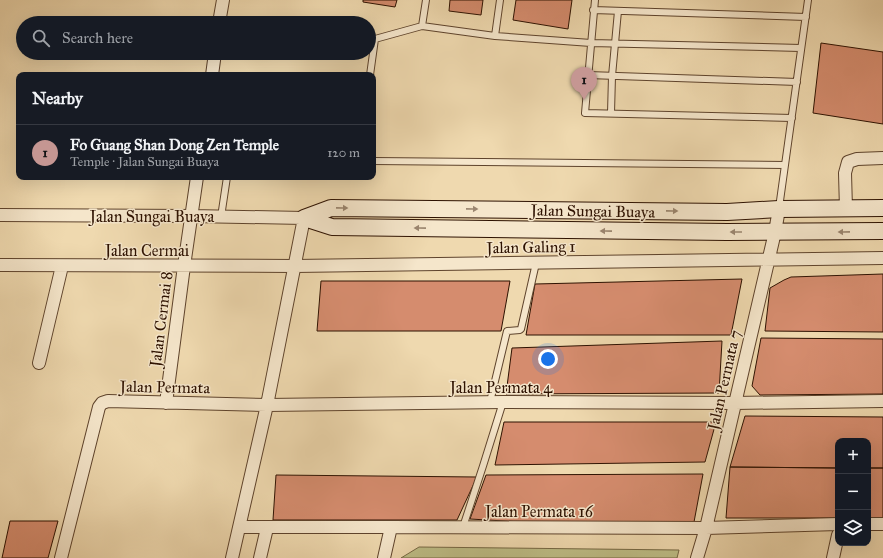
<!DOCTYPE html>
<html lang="en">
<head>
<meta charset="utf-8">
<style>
	body { margin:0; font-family:"IM FELL Great Primer",serif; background:#242831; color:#f1f3f6 }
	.controls { position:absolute; right:12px; bottom:12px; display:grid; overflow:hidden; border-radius:8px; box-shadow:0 4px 16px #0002 }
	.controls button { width:36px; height:36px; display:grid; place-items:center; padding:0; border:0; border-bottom:1px solid #363941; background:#171b24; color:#f1f3f6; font:20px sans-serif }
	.you { position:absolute; left:548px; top:359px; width:14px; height:14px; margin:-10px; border:3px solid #fff; border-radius:50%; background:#1a73e8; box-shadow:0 0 0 6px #1a73e833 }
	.badge { display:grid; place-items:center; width:26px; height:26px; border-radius:50%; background:#c59692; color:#111; font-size:13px; font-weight:700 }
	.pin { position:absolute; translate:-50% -33px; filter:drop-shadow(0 1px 2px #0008) }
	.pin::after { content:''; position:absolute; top:21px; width:14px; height:12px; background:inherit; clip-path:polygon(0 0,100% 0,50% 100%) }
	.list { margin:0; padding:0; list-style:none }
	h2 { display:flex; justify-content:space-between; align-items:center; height:52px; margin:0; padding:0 16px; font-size:17px }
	h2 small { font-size:13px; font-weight:400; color:#9ea1a6 }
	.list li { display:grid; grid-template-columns:26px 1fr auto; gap:12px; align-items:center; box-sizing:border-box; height:56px; padding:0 16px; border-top:1px solid #363941 }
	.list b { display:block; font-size:15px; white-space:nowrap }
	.list p { margin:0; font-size:13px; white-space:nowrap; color:#9ea1a6 }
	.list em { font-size:13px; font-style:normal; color:#9ea1a6 }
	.icon { flex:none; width:22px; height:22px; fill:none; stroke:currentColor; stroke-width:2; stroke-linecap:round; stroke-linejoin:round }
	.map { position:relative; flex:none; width:883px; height:558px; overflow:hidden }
	.search { position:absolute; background:#171b24; box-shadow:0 4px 16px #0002; left:16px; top:16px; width:360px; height:44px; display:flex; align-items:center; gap:10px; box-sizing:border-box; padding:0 14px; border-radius:22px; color:#9ea1a6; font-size:15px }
	.panel { position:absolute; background:#171b24; box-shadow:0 4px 16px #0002; left:16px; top:72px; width:360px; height:108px; border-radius:8px }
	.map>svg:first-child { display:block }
</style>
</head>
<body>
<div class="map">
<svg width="883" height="558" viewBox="0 0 883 558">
	<rect width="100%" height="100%" fill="#efd9af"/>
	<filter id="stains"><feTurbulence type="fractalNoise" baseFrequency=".005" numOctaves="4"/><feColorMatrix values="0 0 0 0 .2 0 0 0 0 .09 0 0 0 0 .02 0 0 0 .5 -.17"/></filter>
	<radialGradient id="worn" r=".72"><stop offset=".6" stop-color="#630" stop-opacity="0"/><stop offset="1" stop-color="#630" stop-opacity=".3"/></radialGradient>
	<!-- park -->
	<path fill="#bebe87" stroke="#766844" d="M419,547l260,3 -2,8h-276z"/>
	<!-- building -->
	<path fill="#d58c6e" stroke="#2d1100" d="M363,0h34l-2,7 -32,-5z
		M450,0h33l-2,15 -32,-4z
		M516,0h56l-4,29 -55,-9z
		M821,43l62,9v72l-70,-11z
		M883,274v58l-118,-1 5,-43 14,-8 7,-3z
		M742,279l-11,56h-205l9,-51z
		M321,281h189l-9,50h-184z
		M761,338l122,1v55l-123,1 -8,-9z
		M722,341l-3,52 -213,1 6,-46z
		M745,416l138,1v51h-15v-27h-30v27l-108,-1z
		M504,422h212l-11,40 -210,3z
		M730,467l108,1v50h-112z
		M868,468h15v50h-15z
		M703,474l-9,48 -121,3 -103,-6 16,-44z
		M276,475l201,2 -20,43h-184z
		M10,521h48l-10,37h-46z"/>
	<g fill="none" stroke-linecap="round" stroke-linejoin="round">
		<defs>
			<path id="lane" d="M426,0l-4,26 73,10 96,7 210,5
				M595,0l-10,113 207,5
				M593,10l213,7
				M495,36l5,-36
				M369,38l6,1 47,-13
				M370,75l5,-36
				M588,75l209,7
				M611,113l1,-37 6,-65
				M373,161l412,4
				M779,208l29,-208
				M221,217l6,-40
				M490,402l17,-71 13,-1 1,-1 15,-66
				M463,527l20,-61 20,-64"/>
			<path id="street" d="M219,23l4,-23
				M212,75l3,-22
				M846,209l-1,-36 3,-11 9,-3 26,-1
				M0,215l191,1 113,2 -37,187 -35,153
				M0,265l295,1 588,-8
				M39,363l23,-97
				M166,403l18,-137 13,-89
				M868,524h15
				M239,527h152l315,1 132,-4
				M61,558l38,-151 3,-4 6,-2 159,4 236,-3 232,1 148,-2
				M260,558l7,-30
				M384,558l7,-31
				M697,558l9,-30 69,-296 4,-23
				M833,558l5,-23"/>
			<path id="secondary" d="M304,218l27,-10 396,4 52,-3 104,-1
				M304,218l28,9 395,5 156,-1"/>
		</defs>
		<!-- lane casing -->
		<use href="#lane" stroke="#5e432c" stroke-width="8"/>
		<!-- street casing -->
		<use href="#street" stroke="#5e432c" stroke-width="14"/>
		<!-- secondary casing -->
		<use href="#secondary" stroke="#2d1100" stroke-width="18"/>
		<!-- lane -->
		<use href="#lane" stroke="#f5e6cb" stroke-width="6"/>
		<!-- street -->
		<use href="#street" stroke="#f5e6cb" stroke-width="12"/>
		<!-- secondary -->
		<use href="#secondary" stroke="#f5e6cb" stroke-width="16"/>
	</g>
	<!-- one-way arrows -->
	<defs><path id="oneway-solid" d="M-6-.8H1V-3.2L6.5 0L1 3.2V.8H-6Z"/></defs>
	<g fill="#9b8670">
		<use href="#oneway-solid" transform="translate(342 208) rotate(1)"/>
		<use href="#oneway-solid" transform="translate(472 209) rotate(1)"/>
		<use href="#oneway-solid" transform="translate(672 211) rotate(1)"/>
		<use href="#oneway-solid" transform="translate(420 228) rotate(-179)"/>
		<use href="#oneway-solid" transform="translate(606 231) rotate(-179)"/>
		<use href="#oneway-solid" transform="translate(736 232) rotate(-180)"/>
		<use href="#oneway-solid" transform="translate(844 232) rotate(179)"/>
	</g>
	<g text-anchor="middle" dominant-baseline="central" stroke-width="3" stroke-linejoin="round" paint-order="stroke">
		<!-- street labels -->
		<g font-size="16" fill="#2d1100" stroke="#f5e6cb">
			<text transform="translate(593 211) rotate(1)">Jalan Sungai Buaya</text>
			<text x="152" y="216">Jalan Sungai Buaya</text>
			<text transform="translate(531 247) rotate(-1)">Jalan Galing 1</text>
			<text x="147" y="250">Jalan Cermai</text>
			<text transform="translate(161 319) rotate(-83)">Jalan Cermai 8</text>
			<text transform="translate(724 380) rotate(-77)">Jalan Permata 7</text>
			<text transform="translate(165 387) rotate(1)">Jalan Permata</text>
			<text x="501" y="387">Jalan Permata 4</text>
			<text x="539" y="511">Jalan Permata 16</text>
		</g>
	</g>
	<rect width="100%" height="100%" filter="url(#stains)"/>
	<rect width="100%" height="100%" fill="url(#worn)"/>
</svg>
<div class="controls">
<button>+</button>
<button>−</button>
<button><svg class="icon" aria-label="layers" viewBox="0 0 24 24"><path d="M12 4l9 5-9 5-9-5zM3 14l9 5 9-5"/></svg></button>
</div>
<div class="you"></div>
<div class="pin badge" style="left:584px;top:100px">1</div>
<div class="search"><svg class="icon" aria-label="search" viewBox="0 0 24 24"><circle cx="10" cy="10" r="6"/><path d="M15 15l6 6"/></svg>Search here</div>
<section class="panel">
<h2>Nearby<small></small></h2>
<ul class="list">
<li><span class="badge">1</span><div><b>Fo Guang Shan Dong Zen Temple</b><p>Temple · Jalan Sungai Buaya</p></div><em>120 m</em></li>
</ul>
</section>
</div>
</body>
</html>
